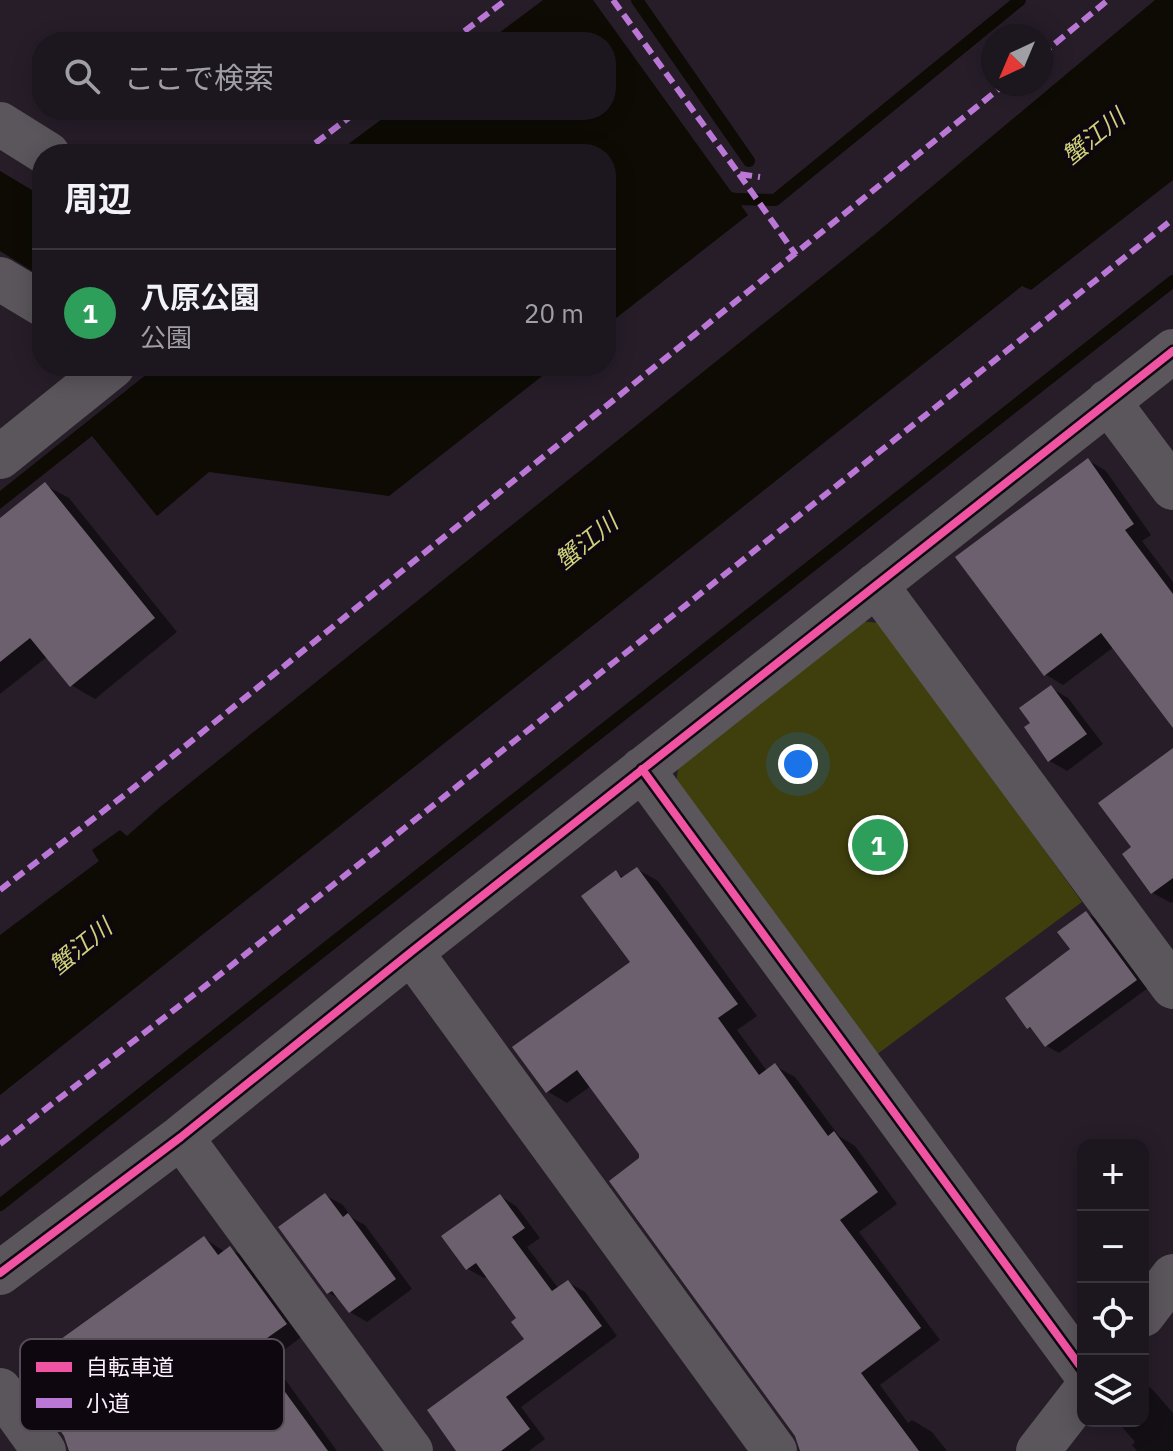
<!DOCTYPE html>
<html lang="ja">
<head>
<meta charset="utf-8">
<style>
	body { margin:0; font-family:"IBM Plex Sans","Noto Sans JP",sans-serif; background:#29232b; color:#f1f3f6 }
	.controls { position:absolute; right:24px; bottom:24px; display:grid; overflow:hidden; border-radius:16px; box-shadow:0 4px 20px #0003 }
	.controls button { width:72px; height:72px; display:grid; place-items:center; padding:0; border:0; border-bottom:2px solid #3a353c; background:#1c161e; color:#f1f3f6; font:40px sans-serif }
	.compass { position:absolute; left:981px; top:24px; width:72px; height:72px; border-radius:50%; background:#1c161e; box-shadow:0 4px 20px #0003; rotate:224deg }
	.you { position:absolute; left:798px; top:764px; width:28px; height:28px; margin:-20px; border:6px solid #fff; border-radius:50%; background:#1a73e8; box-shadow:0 0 0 12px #1a73e833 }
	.badge { display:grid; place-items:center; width:52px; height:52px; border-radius:50%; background:#b0a6b2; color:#fff; font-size:26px; font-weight:700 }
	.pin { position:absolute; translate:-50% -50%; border:4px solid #fff; box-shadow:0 2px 8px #0006 }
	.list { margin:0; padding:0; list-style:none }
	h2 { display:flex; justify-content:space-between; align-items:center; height:104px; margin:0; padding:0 32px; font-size:34px }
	h2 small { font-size:26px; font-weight:400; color:#a09fa4 }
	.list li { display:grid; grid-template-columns:52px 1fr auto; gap:24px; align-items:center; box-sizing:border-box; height:128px; padding:0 32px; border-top:2px solid #3a353c }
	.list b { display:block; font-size:30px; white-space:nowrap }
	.list p { margin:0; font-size:26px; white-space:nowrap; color:#a09fa4 }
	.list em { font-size:26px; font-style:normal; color:#a09fa4 }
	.icon { flex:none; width:44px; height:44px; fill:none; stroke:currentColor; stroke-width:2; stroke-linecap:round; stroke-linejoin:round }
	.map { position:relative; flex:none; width:1173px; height:1451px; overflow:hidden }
	.search { position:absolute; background:#1c161e; box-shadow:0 4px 20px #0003; left:32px; top:32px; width:584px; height:88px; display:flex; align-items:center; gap:20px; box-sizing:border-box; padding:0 28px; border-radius:32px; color:#a09fa4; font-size:30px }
	.panel { position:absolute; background:#1c161e; box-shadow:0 4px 20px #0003; left:32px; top:144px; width:584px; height:232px; border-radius:32px }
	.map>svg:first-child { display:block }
</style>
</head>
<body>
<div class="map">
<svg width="1173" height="1451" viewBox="0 0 1173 1451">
	<rect width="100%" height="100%" fill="#261d28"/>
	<!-- green -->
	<path fill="#3f3f0e" d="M859,621l21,2 202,279 -210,156 -197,-270 4,-24z"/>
	<!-- water -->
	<path fill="#0d0b04" d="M543,0h50l155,215 -142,111v-172h-271l59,-44h212v-68h-119z
		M1155,0h18v180l-142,110 -9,-4 -1022,809v-160l99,-74 -7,-11 28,-20 7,6 33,-29 714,-572z
		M0,171l42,25v81l-42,-26z
		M157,366h398l-166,130 -180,-24 -52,44 -65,-80 -92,73v-18z"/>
	<!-- shadow -->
	<path fill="#0007" d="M1088,460l18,11 45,64 -9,6 31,41v145l-59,-80 -51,38 -18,-11z
		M45,485l24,13 108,134 -82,67 -24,-14 -23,-29 -48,38v-174z
		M1051,688l17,10 35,46 -36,27 -17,-10 -23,-33 6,-5z
		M1173,750v152l-2,1 -18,-10 -29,-38 10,-7z
		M637,869l21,12 99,135 -20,14 30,41 8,-5 20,11 44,59 16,10 42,58 -38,28 81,108 -60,45 28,38 4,-3 20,12 15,19h-146l-4,-16 -156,-276v-6l-50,-67 -24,17 -20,-12 85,-129 -16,-89 9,5z
		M1086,913l12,7 50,68 -89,65 -12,-7 -11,-14 -8,-5 44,-77z
		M325,1195l18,10 9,13 13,7 47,64 -45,33 -17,-10 -9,-12 -12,-7z
		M500,1196l16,10 24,32 -13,9 32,42 9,-7 17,10 32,44 -96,71 24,32 -16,12h-72l70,-112 -8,-20 -31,-43 -4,2 -16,-9z
		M204,1238l21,14 5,-3 19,10 55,76 -33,25 66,91h-243l-21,-62z
		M1143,1383l9,6 21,24v38h-36l-5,-6 3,-3 -18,-21h26z"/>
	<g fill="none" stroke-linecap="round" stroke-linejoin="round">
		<!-- stream -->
		<path stroke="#0d0b04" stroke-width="12" d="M637,0l112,161
			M722,196l14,3 39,1 245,-200
			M0,1205l1173,-924"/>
	</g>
	<!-- building -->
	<path fill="#6c606e" d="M1088,458l46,66 -9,6 48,64v134l-72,-95 -57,43 -89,-119z
		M45,482l110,136 -85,69 -40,-49 -30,24v-144z
		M1051,685l36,49 -39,28 -24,-35 6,-4 -11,-15z
		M1173,748v130l-22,16 -29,-40 9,-7 -33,-44z
		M637,867l101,137 -20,14 41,57 16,-12 53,73 6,-5 44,61 -38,28 81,108 -60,45 58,78h-119l-5,-15 -186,-255 30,-23v-4l-62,-84 -31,23 -34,-46 118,-85 -49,-66 35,-26 5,8z
		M1086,911l51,69 -92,67 -15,-20 -3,2 -22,-31 65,-49 -13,-17z
		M325,1193l18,24 5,-4 48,66 -47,34 -17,-22 -5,3 -49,-67z
		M500,1194l25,34 -13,9 40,54 16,-11 34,46 -96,71 24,32 -29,22h-45l-29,-41 97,-71 -13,-17 5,-4 -40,-55 -10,7 -25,-34z
		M204,1236l14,19 12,-9 57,78 -34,24 75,103h-259l-5,-15 -20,-28 26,-20 -27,-36z"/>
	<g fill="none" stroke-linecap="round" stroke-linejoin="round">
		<!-- minor -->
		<path stroke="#5a565b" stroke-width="44" d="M0,124l48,30
			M0,279l42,25
			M1108,401l65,87
			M0,457l113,-91
			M876,585l297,402
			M642,769l441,601
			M411,952l364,499
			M181,1137l230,314
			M0,1273l181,-136 230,-185 762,-601
			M1143,1315l30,-39
			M0,1390l44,61
			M1038,1451l45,-58"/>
		<!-- quiet -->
		<path stroke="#ba77d6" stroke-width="6" stroke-dasharray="12 6" stroke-linecap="butt" d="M613,0l126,174 21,3
			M450,42l56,-42
			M1041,55l67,-55
			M301,154l58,-44
			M739,174l57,81
			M0,890l127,-97 878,-709
			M0,1144l213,-164 960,-761"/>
		<defs>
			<path id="cycleway" d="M642,769l441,601
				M0,1273l181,-136 230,-185 762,-601"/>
		</defs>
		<!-- cycleway casing -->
		<use href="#cycleway" stroke="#0e070f" stroke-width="13"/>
		<!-- cycleway -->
		<use href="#cycleway" stroke="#f153a3" stroke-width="8"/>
	</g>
	<g text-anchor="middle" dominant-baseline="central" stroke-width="8" stroke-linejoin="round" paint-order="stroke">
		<!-- water labels -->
		<g font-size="24" font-style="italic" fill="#cfd27b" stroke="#0e070f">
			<text transform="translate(1093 136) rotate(-39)">蟹江川</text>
			<text transform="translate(586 541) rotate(-39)">蟹江川</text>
			<text transform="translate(80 946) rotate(-39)">蟹江川</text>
		</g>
	</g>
	<!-- legend -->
	<rect x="20" y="1339" width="264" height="92" rx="12" fill="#0e070f" stroke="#554d56" stroke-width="2"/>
	<rect x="36" y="1362" width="36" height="10" fill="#f153a3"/>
	<rect x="36" y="1398" width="36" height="10" fill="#ba77d6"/>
	<g font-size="22" fill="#fbeffd">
		<text x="86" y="1375">自転車道</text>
		<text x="86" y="1411">小道</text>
	</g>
</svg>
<div class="controls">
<button>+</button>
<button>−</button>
<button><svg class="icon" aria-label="locate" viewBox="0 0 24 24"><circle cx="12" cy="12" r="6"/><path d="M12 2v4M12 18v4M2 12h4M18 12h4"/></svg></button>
<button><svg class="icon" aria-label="layers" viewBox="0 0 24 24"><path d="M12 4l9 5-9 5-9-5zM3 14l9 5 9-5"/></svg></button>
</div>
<svg class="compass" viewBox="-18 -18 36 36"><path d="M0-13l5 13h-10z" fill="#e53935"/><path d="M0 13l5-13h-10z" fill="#a09fa4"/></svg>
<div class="you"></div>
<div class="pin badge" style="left:878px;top:845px;background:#2e9e5b">1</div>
<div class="search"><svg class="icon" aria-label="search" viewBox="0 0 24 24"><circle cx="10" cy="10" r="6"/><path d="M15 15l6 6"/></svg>ここで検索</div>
<section class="panel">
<h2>周辺<small></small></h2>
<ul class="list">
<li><span class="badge" style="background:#2e9e5b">1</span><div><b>八原公園</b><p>公園</p></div><em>20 m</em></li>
</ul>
</section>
</div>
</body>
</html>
